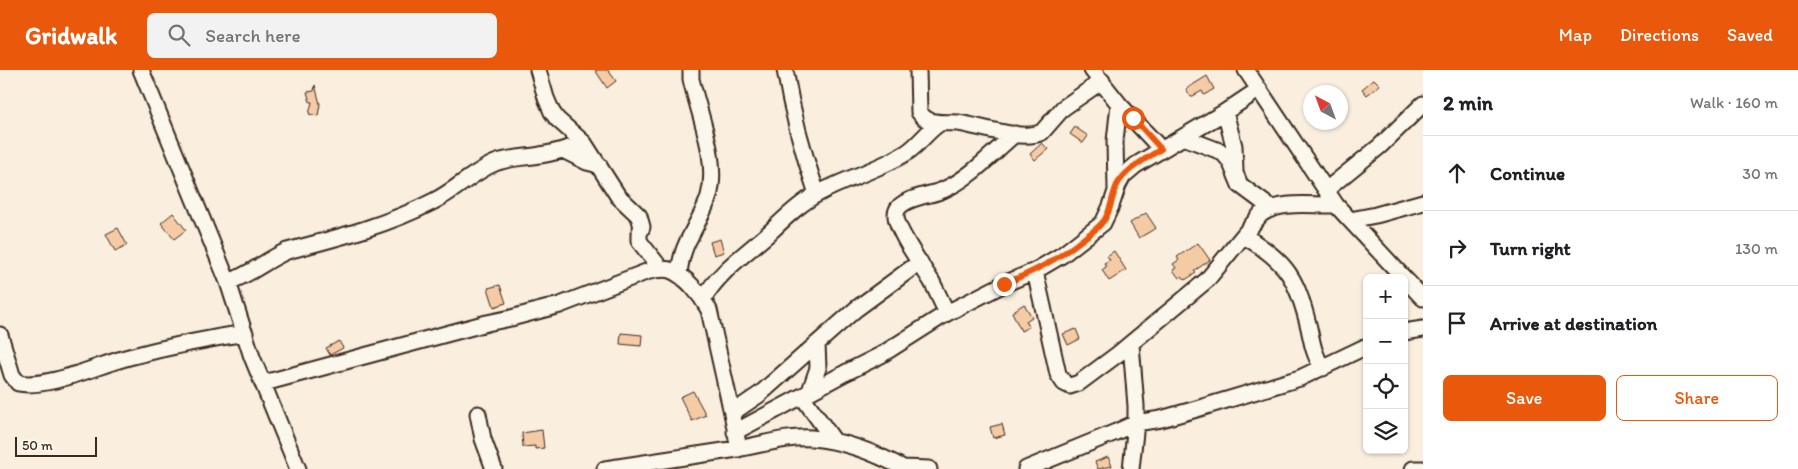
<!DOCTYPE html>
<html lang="en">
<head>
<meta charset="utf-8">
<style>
	body { margin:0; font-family:Itim,sans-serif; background:#f2f2f2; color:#202124 }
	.controls { position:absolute; right:15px; bottom:15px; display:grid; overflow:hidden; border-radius:8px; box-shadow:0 1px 4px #0004 }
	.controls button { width:45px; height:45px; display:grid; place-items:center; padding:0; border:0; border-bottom:1px solid #e0e0e0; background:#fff; color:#202124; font:25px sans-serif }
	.compass { position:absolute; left:1303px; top:15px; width:45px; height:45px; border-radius:50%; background:#fff; box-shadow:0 1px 4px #0004; rotate:319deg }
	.scale { position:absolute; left:15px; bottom:12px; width:82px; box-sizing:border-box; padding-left:5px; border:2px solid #3b2a1e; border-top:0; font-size:14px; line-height:18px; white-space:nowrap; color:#3b2a1e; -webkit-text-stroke:4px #fbf7ec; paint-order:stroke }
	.stop { position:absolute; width:15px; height:15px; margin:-11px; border:4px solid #ea580c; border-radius:50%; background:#fff }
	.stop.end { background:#ea580c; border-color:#fff; box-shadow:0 1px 5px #0008 }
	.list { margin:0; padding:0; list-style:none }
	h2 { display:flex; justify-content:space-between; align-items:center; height:65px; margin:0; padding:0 20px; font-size:21px }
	h2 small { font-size:16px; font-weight:400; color:#757577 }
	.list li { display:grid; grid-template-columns:32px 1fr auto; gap:15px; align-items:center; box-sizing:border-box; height:75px; padding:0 20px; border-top:1px solid #e0e0e0 }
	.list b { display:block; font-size:19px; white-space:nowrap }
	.list em { font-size:16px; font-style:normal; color:#757577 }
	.actions { display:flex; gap:10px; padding:15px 20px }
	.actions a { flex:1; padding:11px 0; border:1px solid #ea580c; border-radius:8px; text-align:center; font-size:18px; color:#ea580c }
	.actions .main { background:#ea580c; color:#fff }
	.icon { flex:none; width:28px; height:28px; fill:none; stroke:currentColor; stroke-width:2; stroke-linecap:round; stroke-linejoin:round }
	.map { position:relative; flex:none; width:1423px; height:399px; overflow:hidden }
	header { display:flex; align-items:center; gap:30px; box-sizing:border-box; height:70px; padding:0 25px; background:#ea580c; color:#fff }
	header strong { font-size:24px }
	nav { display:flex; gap:28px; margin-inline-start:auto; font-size:18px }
	.search { width:350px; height:45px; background:#f2f2f2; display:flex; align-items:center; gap:12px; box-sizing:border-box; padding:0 18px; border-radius:8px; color:#757577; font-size:19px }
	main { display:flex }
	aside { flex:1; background:#fff }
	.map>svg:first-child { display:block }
</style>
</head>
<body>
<header>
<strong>Gridwalk</strong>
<div class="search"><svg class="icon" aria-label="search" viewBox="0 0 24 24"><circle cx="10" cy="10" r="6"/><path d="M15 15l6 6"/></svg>Search here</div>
<nav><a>Map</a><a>Directions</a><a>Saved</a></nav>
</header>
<main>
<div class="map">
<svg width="1423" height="399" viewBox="0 0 1423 399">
	<rect width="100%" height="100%" fill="#faeede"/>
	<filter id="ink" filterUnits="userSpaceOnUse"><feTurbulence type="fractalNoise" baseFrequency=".02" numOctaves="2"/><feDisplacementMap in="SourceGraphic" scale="10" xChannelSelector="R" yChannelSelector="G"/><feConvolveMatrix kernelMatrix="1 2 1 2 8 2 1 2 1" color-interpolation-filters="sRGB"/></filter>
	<g filter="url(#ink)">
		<!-- building -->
		<path fill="#f5cba5" stroke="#3b2a1e" d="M595,0h13l8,11 -9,7z
			M1207,6l7,13 -10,6 -2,-4 -11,6 -5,-8z
			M1374,9l6,6 -13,10 -5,-6z
			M315,15l5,19 -2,12 -9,-2 3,-12h-2l-3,-10 7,-1z
			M1075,57l13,9 -5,7 -13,-9z
			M1042,73l6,6 -13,11 -5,-6z
			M173,143l13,17 -12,9 -13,-16z
			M1146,143l10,15 -17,10 -9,-15z
			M118,158l9,17 -12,6 -9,-17z
			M720,169l4,13 -10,3 -4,-13z
			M1198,173l12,17 -16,11 2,2 -11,7 -3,-4 -3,2 -6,-8 3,-2 -3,-4 6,-4 -2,-3z
			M1114,181l12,19 -17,11 -7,-11 4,-3 -2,-4 6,-3 -3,-4z
			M500,215l6,18 -12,4 -6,-19z
			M1024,234l8,13 -6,4 3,6 -8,4 -9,-19z
			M1076,259l4,10 -12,6 -5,-11z
			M621,263l21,2 -1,11 -21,-2z
			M339,271l4,7 -13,7 -4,-7z
			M693,321l13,24 -14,6 -12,-24z
			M1002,354l3,11 -12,3 -3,-11z
			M542,360l2,18 -9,1v-3l-12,1 -1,-14z
			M1108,387l4,9 -14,3 -3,-7z"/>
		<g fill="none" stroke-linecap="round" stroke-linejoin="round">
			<defs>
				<path id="minor" d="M141,0l87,212 24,75 46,112
					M538,0l8,28 6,14 5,7 27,24 34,53 21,20 3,11 -3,7v7l22,28
					M785,0c7,42 18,83 32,124
					M918,0l1,42c3,4 6,8 12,9 8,3 18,1 27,2 22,3 65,19 84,9l21,-24 39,-27
					M1092,0l27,34 42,45
					M1246,0l90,135 68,73
					M1225,42l9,34 1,24
					M1183,67l34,13 7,4 6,7 10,24 31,23
					M563,80l24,12 12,3
					M1116,119l-1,-48 4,-37
					M1326,120l54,-44 43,-42
					M1350,150l26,-5 47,-13
					M1244,166c44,26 53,43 65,92 3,14 5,28 14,40
					M1035,201l23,103 6,9 6,3 9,-3 39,-29 89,-74 54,-66c21,-14 50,-8 75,-9
					M679,205c1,-14 5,-28 12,-40 6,-13 14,-25 18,-39 10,-36 -10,-81 -18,-117v-9
					M1404,208l19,20
					M228,212c22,-7 38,-22 59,-31 50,-13 101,-26 147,-50 22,-11 39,-29 61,-38 15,-6 29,-5 45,-8 15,-2 30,-7 44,-12
					M703,229c16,-27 42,-45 65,-65 15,-14 32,-31 51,-41 28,-15 59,-23 87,-40 13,-8 21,-22 34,-30
					M947,243c-5,-10 -10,-21 -15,-31 -8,-13 -37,-54 -36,-67 0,-17 34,-19 47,-25 28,-12 49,-37 72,-56
					M1404,262l19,-3
					M0,265l12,40 6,8c30,6 80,-18 111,-26 38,-10 77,-18 116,-24
					M1131,274l5,62v17l-5,46
					M264,313l223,-60 24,-5 49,-13 86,-33c8,-2 16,-4 24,-2 16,6 31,25 39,40l23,103 7,36
					M810,321l8,-23 -1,-24
					M802,326l32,45
					M732,343l28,-19 96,-85 64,-47
					M478,344l5,25 11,30
					M735,362l110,-59 36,-18 66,-42 57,-29 31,-13 27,-16 41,-32 8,-17 7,-21 5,-9 13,-11 89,-53 33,-22
					M904,398l25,1
					M605,399c44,-7 88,-13 132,-20 24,-4 50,-13 75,-11 33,3 64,15 93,31
					M1026,399l90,-37 20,-9 25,-4 32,-9 107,-32 67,-32
					M1413,399h10"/>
			</defs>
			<!-- minor casing -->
			<use href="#minor" stroke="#3b2a1e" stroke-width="19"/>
			<!-- minor -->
			<use href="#minor" stroke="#fbf7ec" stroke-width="15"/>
		</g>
	</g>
	<g fill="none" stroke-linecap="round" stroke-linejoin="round" filter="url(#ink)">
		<!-- route -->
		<path stroke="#ea580c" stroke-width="6" d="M1004,214c31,-13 53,-24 79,-45 6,-5 13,-9 18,-15 10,-10 10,-26 16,-39 9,-16 29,-26 44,-36l-28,-31"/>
	</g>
</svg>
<div class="controls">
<button>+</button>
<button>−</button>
<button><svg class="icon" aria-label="locate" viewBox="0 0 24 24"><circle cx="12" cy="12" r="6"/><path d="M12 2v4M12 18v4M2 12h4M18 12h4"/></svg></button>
<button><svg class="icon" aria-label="layers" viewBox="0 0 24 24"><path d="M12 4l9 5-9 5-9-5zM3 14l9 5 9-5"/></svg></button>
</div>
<svg class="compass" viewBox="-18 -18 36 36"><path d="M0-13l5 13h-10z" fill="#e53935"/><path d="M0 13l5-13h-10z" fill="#757577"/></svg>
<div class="scale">50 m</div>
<div class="stop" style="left:1133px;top:48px"></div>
<div class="stop end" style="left:1004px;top:214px"></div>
</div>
<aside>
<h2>2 min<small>Walk · 160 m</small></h2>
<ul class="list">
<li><svg class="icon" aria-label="ahead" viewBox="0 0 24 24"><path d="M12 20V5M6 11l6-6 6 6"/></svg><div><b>Continue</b></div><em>30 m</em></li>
<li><svg class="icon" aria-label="right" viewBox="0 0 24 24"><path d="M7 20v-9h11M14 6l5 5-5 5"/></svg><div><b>Turn right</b></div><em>130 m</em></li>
<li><svg class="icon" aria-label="arrive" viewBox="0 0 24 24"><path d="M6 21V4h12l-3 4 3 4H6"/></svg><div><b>Arrive at destination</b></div></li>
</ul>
<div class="actions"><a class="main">Save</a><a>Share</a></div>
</aside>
</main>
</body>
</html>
